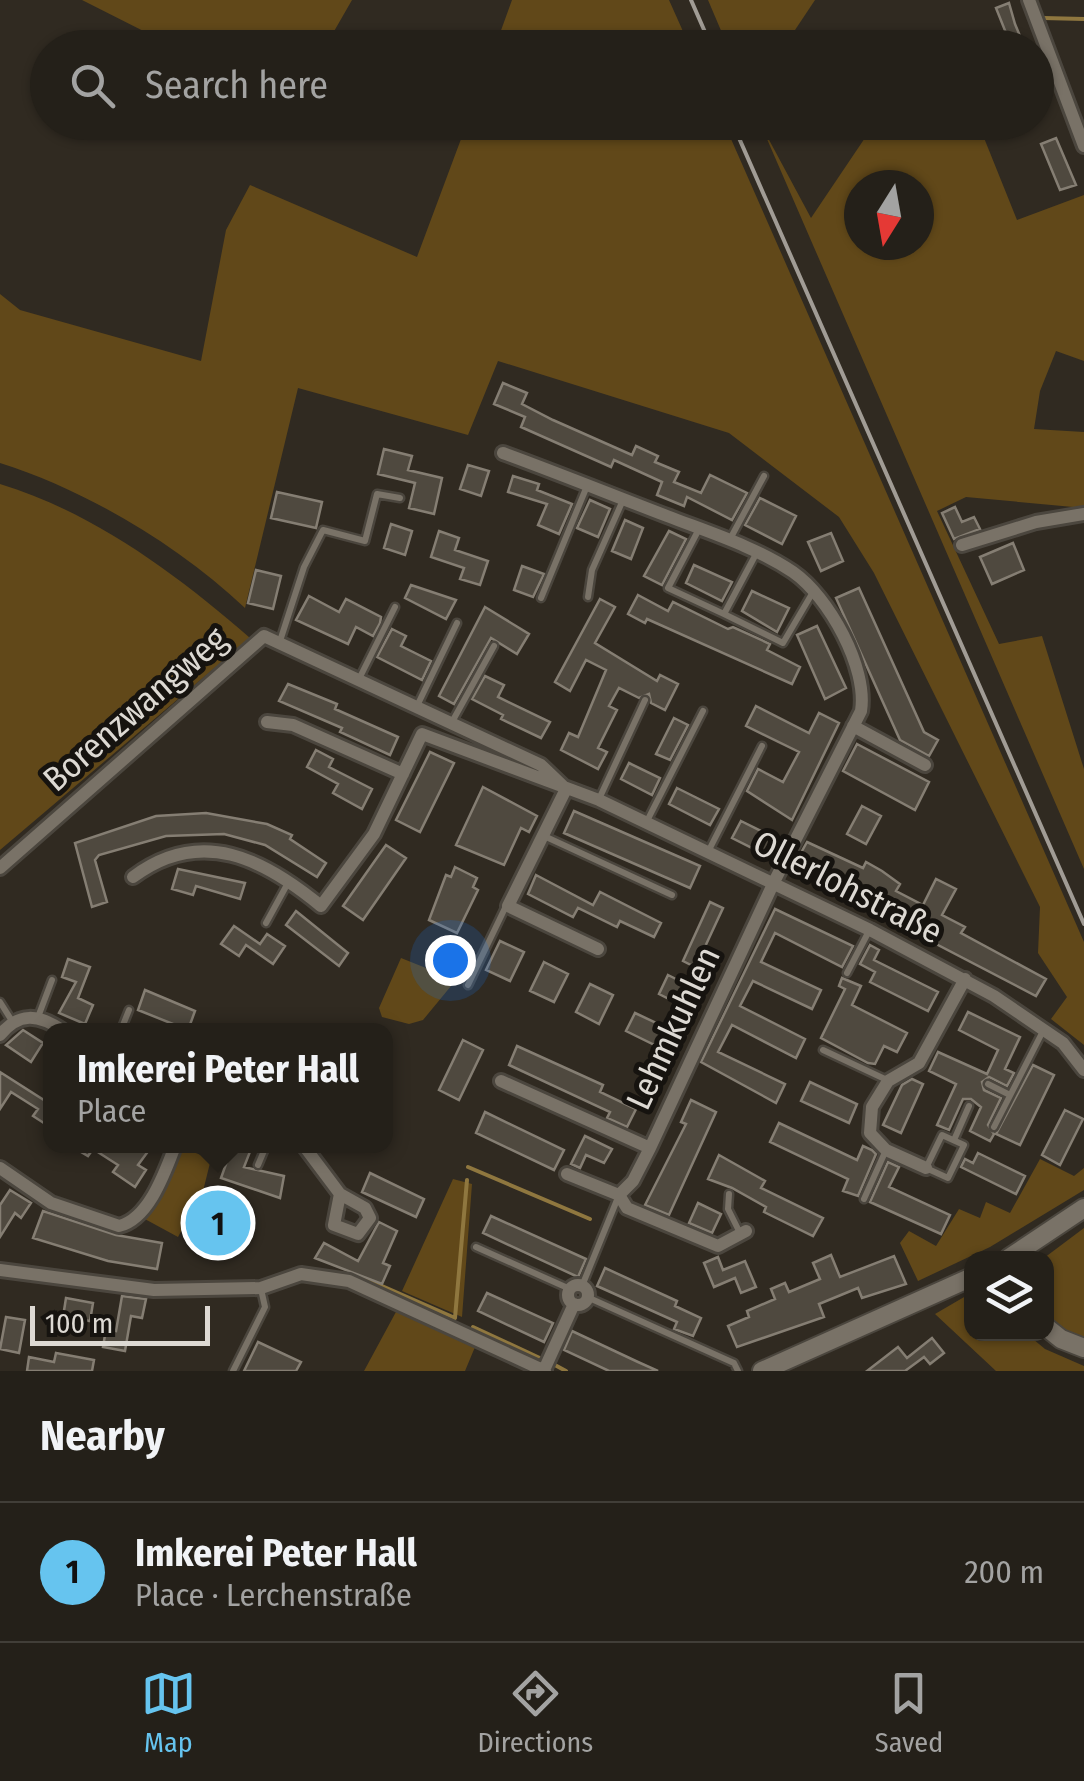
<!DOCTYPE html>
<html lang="en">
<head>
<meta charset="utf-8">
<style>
	body { margin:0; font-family:"Fira Sans Condensed",sans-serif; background:#2c2822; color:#f1f3f6 }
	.controls { position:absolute; right:30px; bottom:30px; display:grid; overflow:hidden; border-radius:20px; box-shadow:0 2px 8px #0004 }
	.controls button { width:90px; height:90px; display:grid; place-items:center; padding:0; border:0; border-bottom:2px solid #413e38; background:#242019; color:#f1f3f6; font:50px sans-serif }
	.compass { position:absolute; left:844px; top:170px; width:90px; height:90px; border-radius:50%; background:#242019; box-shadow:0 2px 8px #0004; rotate:191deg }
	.scale { position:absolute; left:30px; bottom:25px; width:180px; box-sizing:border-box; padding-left:10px; border:5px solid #ddd9d3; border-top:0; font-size:28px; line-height:35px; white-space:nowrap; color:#ddd9d3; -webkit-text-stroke:8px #16130f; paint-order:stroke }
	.you { position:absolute; left:450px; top:960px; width:35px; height:35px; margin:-25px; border:8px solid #fff; border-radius:50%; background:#1a73e8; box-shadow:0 0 0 15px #1a73e833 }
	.badge { display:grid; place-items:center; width:65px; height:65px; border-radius:50%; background:#66c4ef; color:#111; font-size:32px; font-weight:700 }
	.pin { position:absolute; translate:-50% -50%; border:5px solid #fff; box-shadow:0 2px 10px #0006 }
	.popup { position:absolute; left:43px; top:1023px; width:350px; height:130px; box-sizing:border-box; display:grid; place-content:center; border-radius:20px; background:#242019; filter:drop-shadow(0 2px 8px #0005); font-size:32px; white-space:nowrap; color:#a3a3a2 }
	.popup b { font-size:38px; color:#f1f3f6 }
	.popup::after { content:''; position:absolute; left:50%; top:100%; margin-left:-20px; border:20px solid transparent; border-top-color:#242019 }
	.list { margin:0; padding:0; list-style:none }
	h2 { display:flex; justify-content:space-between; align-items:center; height:130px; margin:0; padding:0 40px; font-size:42px }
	h2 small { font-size:32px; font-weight:400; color:#a3a3a2 }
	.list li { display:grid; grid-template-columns:65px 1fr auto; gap:30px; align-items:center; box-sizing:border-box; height:140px; padding:0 40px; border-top:2px solid #413e38 }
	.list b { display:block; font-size:38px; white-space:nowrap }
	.list p { margin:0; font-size:32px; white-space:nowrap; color:#a3a3a2 }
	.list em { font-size:32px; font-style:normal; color:#a3a3a2 }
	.icon { flex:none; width:55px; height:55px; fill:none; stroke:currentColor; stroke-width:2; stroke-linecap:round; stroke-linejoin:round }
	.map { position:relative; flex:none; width:1084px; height:1371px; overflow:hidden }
	.search { position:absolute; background:#242019; box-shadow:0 2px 8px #0004; left:30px; right:30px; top:30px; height:110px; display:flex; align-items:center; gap:25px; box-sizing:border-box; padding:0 35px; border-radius:55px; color:#a3a3a2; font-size:38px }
	.sheet { height:270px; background:#242019 }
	nav { display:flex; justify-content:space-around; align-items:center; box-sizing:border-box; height:140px; border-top:2px solid #413e38; background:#242019; font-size:28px; color:#a3a3a2 }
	nav a { display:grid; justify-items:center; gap:5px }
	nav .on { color:#66c4ef }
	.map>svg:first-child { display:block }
</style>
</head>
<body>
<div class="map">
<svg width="1084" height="1371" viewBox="0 0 1084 1371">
	<rect width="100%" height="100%" fill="#302a21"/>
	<!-- green -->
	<path fill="#614819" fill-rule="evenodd" d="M82,0h270l-27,47h-150z
		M512,0h157l21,47h-195z
		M708,0h107l-32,48 -55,-1z
		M467,123h257l360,819v103l-33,-26 16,-22 -29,-44 2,-46 -166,-334 -35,-56 -110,-84 -231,-72 -30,74 -170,-47 -53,220c-67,-63 -157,-117 -245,-145v-169l20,16 181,51 25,-131 24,-45 167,72z
		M760,123l51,95 64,-95h103l39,97 67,-25v166l-28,-10 -16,40 -6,38 50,3v76l-118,-11 -29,14 62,133 43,-8 42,133v100zM859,185h60v60h-60z
		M0,484c93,28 178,91 250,154l-250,212z
		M401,958l55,22 -33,40 -14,4 -27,-7 -3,-9z
		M178,1146l33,13 -8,32 -25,46 -35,-19z
		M1040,1159l34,17 10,-8v22l-94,57 -72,34 -18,-38 9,-12 27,15 23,-37 21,9 6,-16 24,11z
		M453,1179l19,5 -10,133 -60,-26z
		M1084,1228v110l-19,-6 -18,-18 -3,-56z
		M971,1293l1,41h55l18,15 39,17v5h-88l-61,-57z
		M397,1310l78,37 -10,24h-101z"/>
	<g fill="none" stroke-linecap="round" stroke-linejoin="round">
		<!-- stream -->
		<path stroke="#8f773f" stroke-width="4" d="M1043,18l41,1
			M468,1167l122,52
			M350,1272l105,46 12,-138
			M473,1327l71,33
			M553,1364l13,7"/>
	</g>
	<!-- building -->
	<path fill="#4f493f" stroke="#857e73" stroke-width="2.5" d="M1009,3l6,21 10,24h-13l-16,-40z
		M1056,138l20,47 -16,5 -19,-46z
		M503,383l24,10 -5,11 31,16 79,35 4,-9 22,10 -3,6 24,10 -5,10 27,11 9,-18 37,18 -15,27 -45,-23 -3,9 -27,-11 5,-13 -48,-22 -3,7 -90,-40 4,-10 -31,-13z
		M384,449l28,7 -4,14 34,8 -8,36 -25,-6 6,-25 -37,-9z
		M468,465l21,6 -8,25 -21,-7z
		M513,476l26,8 -2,6 35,14 -13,30 -21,-9 9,-21 -39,-12z
		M277,492l45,10 -6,26 -45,-10z
		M760,498l36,18 -14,28 -37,-19z
		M590,500l20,9 -12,28 -21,-9z
		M955,507l7,15 12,-5 6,12 -26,10 -12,-26z
		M625,520l18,8 -12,31 -19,-8z
		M391,524l21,7 -7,24 -21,-7z
		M439,531l20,7 -4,12 33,11 -8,24 -20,-6 4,-11 -33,-11z
		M669,531l17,8 -24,46 -18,-9z
		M831,533l12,28 -22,10 -13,-29z
		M1013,543l11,27 -32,14 -12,-27z
		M694,565l38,17 -10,19 -36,-18z
		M522,566l22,8 -11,23 -19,-7z
		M256,570l25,6 -8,33 -25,-6z
		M411,585l45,15 -10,19 -41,-21z
		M859,588l65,144 14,8 -9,16 -29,-16 -64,-142z
		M752,591l37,17 -12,24 -35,-21z
		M638,595l30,16 5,-9 55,27 5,-2 37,17 -3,6 33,17 -8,17 -145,-65 -2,4 -17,-9z
		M309,596l30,16 7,-13 35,18 -1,6 -7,13 -17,-9 -8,17 -52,-24z
		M600,599l15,8 -20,36 62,38 3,-6 18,9 -13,26 -14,-7 -2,-9 -10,4 -20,-10 -10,18 8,4 -19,38 9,4 -9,17 -37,-19 8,-17 9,4 28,-67 -20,-10 -16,31 -15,-9z
		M485,607l44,27 -12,20 -26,-16 -37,66 -15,-8z
		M817,626l29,62 -21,11 -28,-64z
		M392,629l14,7 -5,10 30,15 -9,19 -45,-23z
		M485,676l19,9 -6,12 52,25 -9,16 -40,-19 2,-4 -31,-16z
		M288,684l49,20 -2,5 63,28 -8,18 -50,-23 2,-4 -63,-27z
		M756,706l53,27 10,-20 20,10 -47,97 -45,-29 11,-22 25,13 16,-30 -53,-26z
		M674,718l14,7 -18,35 -14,-6z
		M857,744l72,38 -14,28 -72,-39z
		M316,750l17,9 -4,8 43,22 -10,20 -29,-16 5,-9 -31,-17z
		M430,752l24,11 -34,69 -24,-12z
		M629,763l31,15 -8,17 -31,-16z
		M483,787l54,29 -8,16 -8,-4 -17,37 -48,-20z
		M677,788l42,21 -9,16 -41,-21z
		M862,806l19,10 -15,28 -19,-10z
		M574,811l126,55 -10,22 -126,-55z
		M206,813l61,11 25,11 -2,4 36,24 -9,14 -52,-32 -41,-11 -58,2 -67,19 -4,5 12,42 -15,5 -17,-64 81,-27z
		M741,821l36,18 -9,17 -36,-18z
		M807,842l56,26 3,-6 16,9 18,13 -4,7 27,14 13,-26 20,10 -14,26 23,12 -4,6 85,46 -10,17 -244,-127z
		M386,845l20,13 -43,62 -20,-14z
		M455,867l22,11 -4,9 5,3 -21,43 -28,-13 17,-45 5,2z
		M178,869l67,14 -5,16 -44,-13 -3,9 -21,-6z
		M536,875l57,30 7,-13 61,31 -7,14 -34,-16 -3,6 -39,-19 -5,9 -45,-23z
		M710,902l13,6 -26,56 -6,1 -8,-4z
		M775,909l78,37 -11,21 -67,-34 -14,29 60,28 -9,19 -59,-28 -13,25 65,33 -9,19 -64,-33 -14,27 67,32 -9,19 -75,-41z
		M296,911l52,42 -9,13 -53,-41z
		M234,926l26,18 7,-10 18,12 -12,18 -27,-19 -7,11 -18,-12z
		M500,941l24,11 -14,29 -24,-11z
		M870,945l9,5 -5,10 64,32 -10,19 -58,-29 5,-10 -15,-8z
		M68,959l22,8 -12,31 15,7 -8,19 -26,-11 17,-31 -14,-5z
		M544,962l24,12 -14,28 -24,-11z
		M668,975l34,17 -9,19 -34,-17z
		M842,978l19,8 -9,19 55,28 -10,19 -13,-6 -9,18 -7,-1 -47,-25 24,-49 -6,-3z
		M590,984l23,11 -14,29 -23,-12z
		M145,990l50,21 -7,19 -50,-20z
		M968,1012l52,25 -15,32 9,4 -7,13 -18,-9 -7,5 2,8 17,8 -13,27 6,9 -4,7 -20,-10 11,-24 -10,-8h-8l-14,31 -12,-5 19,-41 -27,-13 9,-19 49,22 11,-24 -39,-20z
		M635,1013l47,22 -9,19 -47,-23z
		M23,1030l20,13 -12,19 -25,-17z
		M463,1040l20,10 -24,50 -20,-10z
		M517,1046l86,39 -3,7 36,17 -9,18 -20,-9 3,-6 -101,-47z
		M1033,1065l21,10 -34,70 -24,-11z
		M0,1072l50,32v23l-17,-11 5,-7 -27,-17 -11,17z
		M912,1079l11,5 -22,49 -18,-8 19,-40z
		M810,1082l47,22 -8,19 -48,-22z
		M691,1100l25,12 -47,103 -24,-10 41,-81 -5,-2z
		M1065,1110l18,9 -23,46 -18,-10z
		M485,1112l79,38 -10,20 -78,-37z
		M779,1123l78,37 6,-14 9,4 4,4 -18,42 -15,-5 5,-12 -78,-37z
		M585,1136l27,13 -8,14 -18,-8 -6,13 -9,-4z
		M71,1146h81l-14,19 8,5 -11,17 -22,-15 5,-7 -25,-16 -5,7z
		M212,1146h47l-2,5 -6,-2 -7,18 40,9 -4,22 -59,-20 9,-25z
		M978,1153l47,23 -9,18 -55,-27 4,-8 8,4z
		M719,1155l46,26 -4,7 62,30 -10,18 -49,-24 2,-5 -34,-19 -24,-9z
		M888,1162l11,5 -10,20 61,28 -9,19 -71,-32z
		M370,1173l54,26 -8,18 -54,-25z
		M10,1190l21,13 -10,15 -6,-5 -15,24v-32z
		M698,1203l23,11 -9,19 -23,-10z
		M43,1211l73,24 46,8 -5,26 -49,-8 -75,-23z
		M491,1216l95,43 -8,18 -95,-44z
		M379,1222l18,9 -14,32 7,3 -8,18 -67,-26 9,-15 34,18z
		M831,1255l9,22 54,-21 12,28 -44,14 -4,-10 -39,16 5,13 -87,30 -9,-21 21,-9 -2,-6 28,-12 -4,-10 14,-6 4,9 31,-13 -7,-16z
		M718,1257l5,13 22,-9 11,26 -15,6 -6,-15 -21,9 -10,-24z
		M605,1268l72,33 -2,5 26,12 -8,18 -19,-7 3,-7 -80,-36z
		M487,1293l66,30 -9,19 -66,-31z
		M122,1296l24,3 -4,19 -11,-2 -6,35 -22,-4 3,-18 10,2z
		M66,1298l27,5 -3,18 -27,-4z
		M6,1317l19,3 -6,33 -19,-4z
		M572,1331l66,31 20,9h-49l-45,-21z
		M932,1338l12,15 -14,11 -6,-7 -19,14h-38l31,-24 9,11z
		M258,1342l43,20 -5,9h-52z
		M56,1353l38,7 -2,11h-65l2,-14 25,5z"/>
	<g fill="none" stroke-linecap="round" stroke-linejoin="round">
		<defs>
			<path id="lane" d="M699,529l-31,59 56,26
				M729,541l35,-65
				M756,554l-32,60 59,29 30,-51
				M588,597l4,-27 31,-70
				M541,598l46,-112
				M280,641l24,-74 19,-37 42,11 12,-47 23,4
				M359,679l36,-72
				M417,706l40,-83
				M452,722l42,-76
				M599,799l46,-99
				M647,821l56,-110
				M544,836l128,59
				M709,850l53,-104
				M266,923l23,-42
				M847,973l22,-42
				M468,985l38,-79
				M0,1002l12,19
				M38,1017l14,-37
				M121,1030l8,-20
				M823,1050l64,30
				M988,1084l22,11
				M994,1127l49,-96
				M942,1135l22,10 -16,33 -22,-10z
				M954,1140l15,-34
				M258,1165l8,-19
				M729,1194l-1,15 12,24
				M864,1199l22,-49
				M476,1247l94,42
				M582,1286l37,-91
				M587,1297l147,66 4,8
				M233,1371l32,-64 -4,-18"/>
			<path id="street" d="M1029,0l55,146
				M503,453c55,20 109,42 164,63 41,16 89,31 126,56 36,25 75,96 68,139l-87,171 -124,266 -17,33 -14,14
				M962,545l74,-23 48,-8
				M267,722l26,3 110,49
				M853,726l72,39
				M566,789l-58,117 90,43
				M0,868l264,-232 277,129 22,21
				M133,877c68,-51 131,-18 188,29l53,-72 48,-100 177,66 271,130 124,66 69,47 21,27
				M0,1035c19,-23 38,-21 62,-5
				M501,1081l149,67
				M304,1146l36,48 25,14 5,10 -12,16 -24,-9 6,-31
				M0,1168l51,35 68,23c30,-7 46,-54 56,-80
				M926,1168l-40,-18 -16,-17 2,-26 16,-26 31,-18 46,-84
				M567,1174l52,21
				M619,1195l8,13 91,38 28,-15
				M0,1270l154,20 107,-2 40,-14 48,7 196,90
				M568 1295a10 10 0 1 1 20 0a10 10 0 1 1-20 0Z
				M544,1370l30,-66"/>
			<path id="secondary" d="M1009,1258l75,-50
				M1046,1327l15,12 23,9
				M762,1371l210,-94"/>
		</defs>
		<!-- lane casing -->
		<use href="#lane" stroke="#4b463e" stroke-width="11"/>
		<!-- street casing -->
		<use href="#street" stroke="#4b463e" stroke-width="18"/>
		<!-- secondary casing -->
		<use href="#secondary" stroke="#4b463e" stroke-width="22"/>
		<!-- lane -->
		<use href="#lane" stroke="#797267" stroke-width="6"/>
		<!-- street -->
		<use href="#street" stroke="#797267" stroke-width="12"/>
		<!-- secondary -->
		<use href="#secondary" stroke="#797267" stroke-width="18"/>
		<!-- rail -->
		<path stroke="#a19c95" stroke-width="4" d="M691,0l21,48
			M732,122l352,802"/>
	</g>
	<g text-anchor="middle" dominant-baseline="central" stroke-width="10" stroke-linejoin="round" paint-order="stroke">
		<!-- street labels -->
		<g font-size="35" fill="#ddd9d3" stroke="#16130f">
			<text transform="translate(135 709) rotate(-41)">Borenzwangweg</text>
			<text transform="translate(848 887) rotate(27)">Ollerlohstraße</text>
			<text transform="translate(673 1028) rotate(-65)">Lehmkuhlen</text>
		</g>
	</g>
</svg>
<div class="controls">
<button><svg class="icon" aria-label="layers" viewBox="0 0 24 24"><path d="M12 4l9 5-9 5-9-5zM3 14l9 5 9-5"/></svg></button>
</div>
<svg class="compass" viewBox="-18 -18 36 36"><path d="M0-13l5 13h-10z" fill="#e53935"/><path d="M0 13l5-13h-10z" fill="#a3a3a2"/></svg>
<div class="scale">100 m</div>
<div class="you"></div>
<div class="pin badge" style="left:218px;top:1223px">1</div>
<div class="popup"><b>Imkerei Peter Hall</b>Place</div>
<div class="search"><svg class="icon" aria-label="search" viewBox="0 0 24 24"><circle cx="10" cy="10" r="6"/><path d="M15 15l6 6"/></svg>Search here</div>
</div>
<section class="sheet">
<h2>Nearby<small></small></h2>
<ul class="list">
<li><span class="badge">1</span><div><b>Imkerei Peter Hall</b><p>Place · Lerchenstraße</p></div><em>200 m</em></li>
</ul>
</section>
<nav>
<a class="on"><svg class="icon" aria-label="map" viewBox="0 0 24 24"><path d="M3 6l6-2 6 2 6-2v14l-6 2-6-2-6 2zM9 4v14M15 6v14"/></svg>Map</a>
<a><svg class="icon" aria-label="directions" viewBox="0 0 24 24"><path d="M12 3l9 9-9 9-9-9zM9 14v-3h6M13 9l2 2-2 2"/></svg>Directions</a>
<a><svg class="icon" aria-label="saved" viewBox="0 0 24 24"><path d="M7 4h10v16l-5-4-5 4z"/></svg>Saved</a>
</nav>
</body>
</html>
